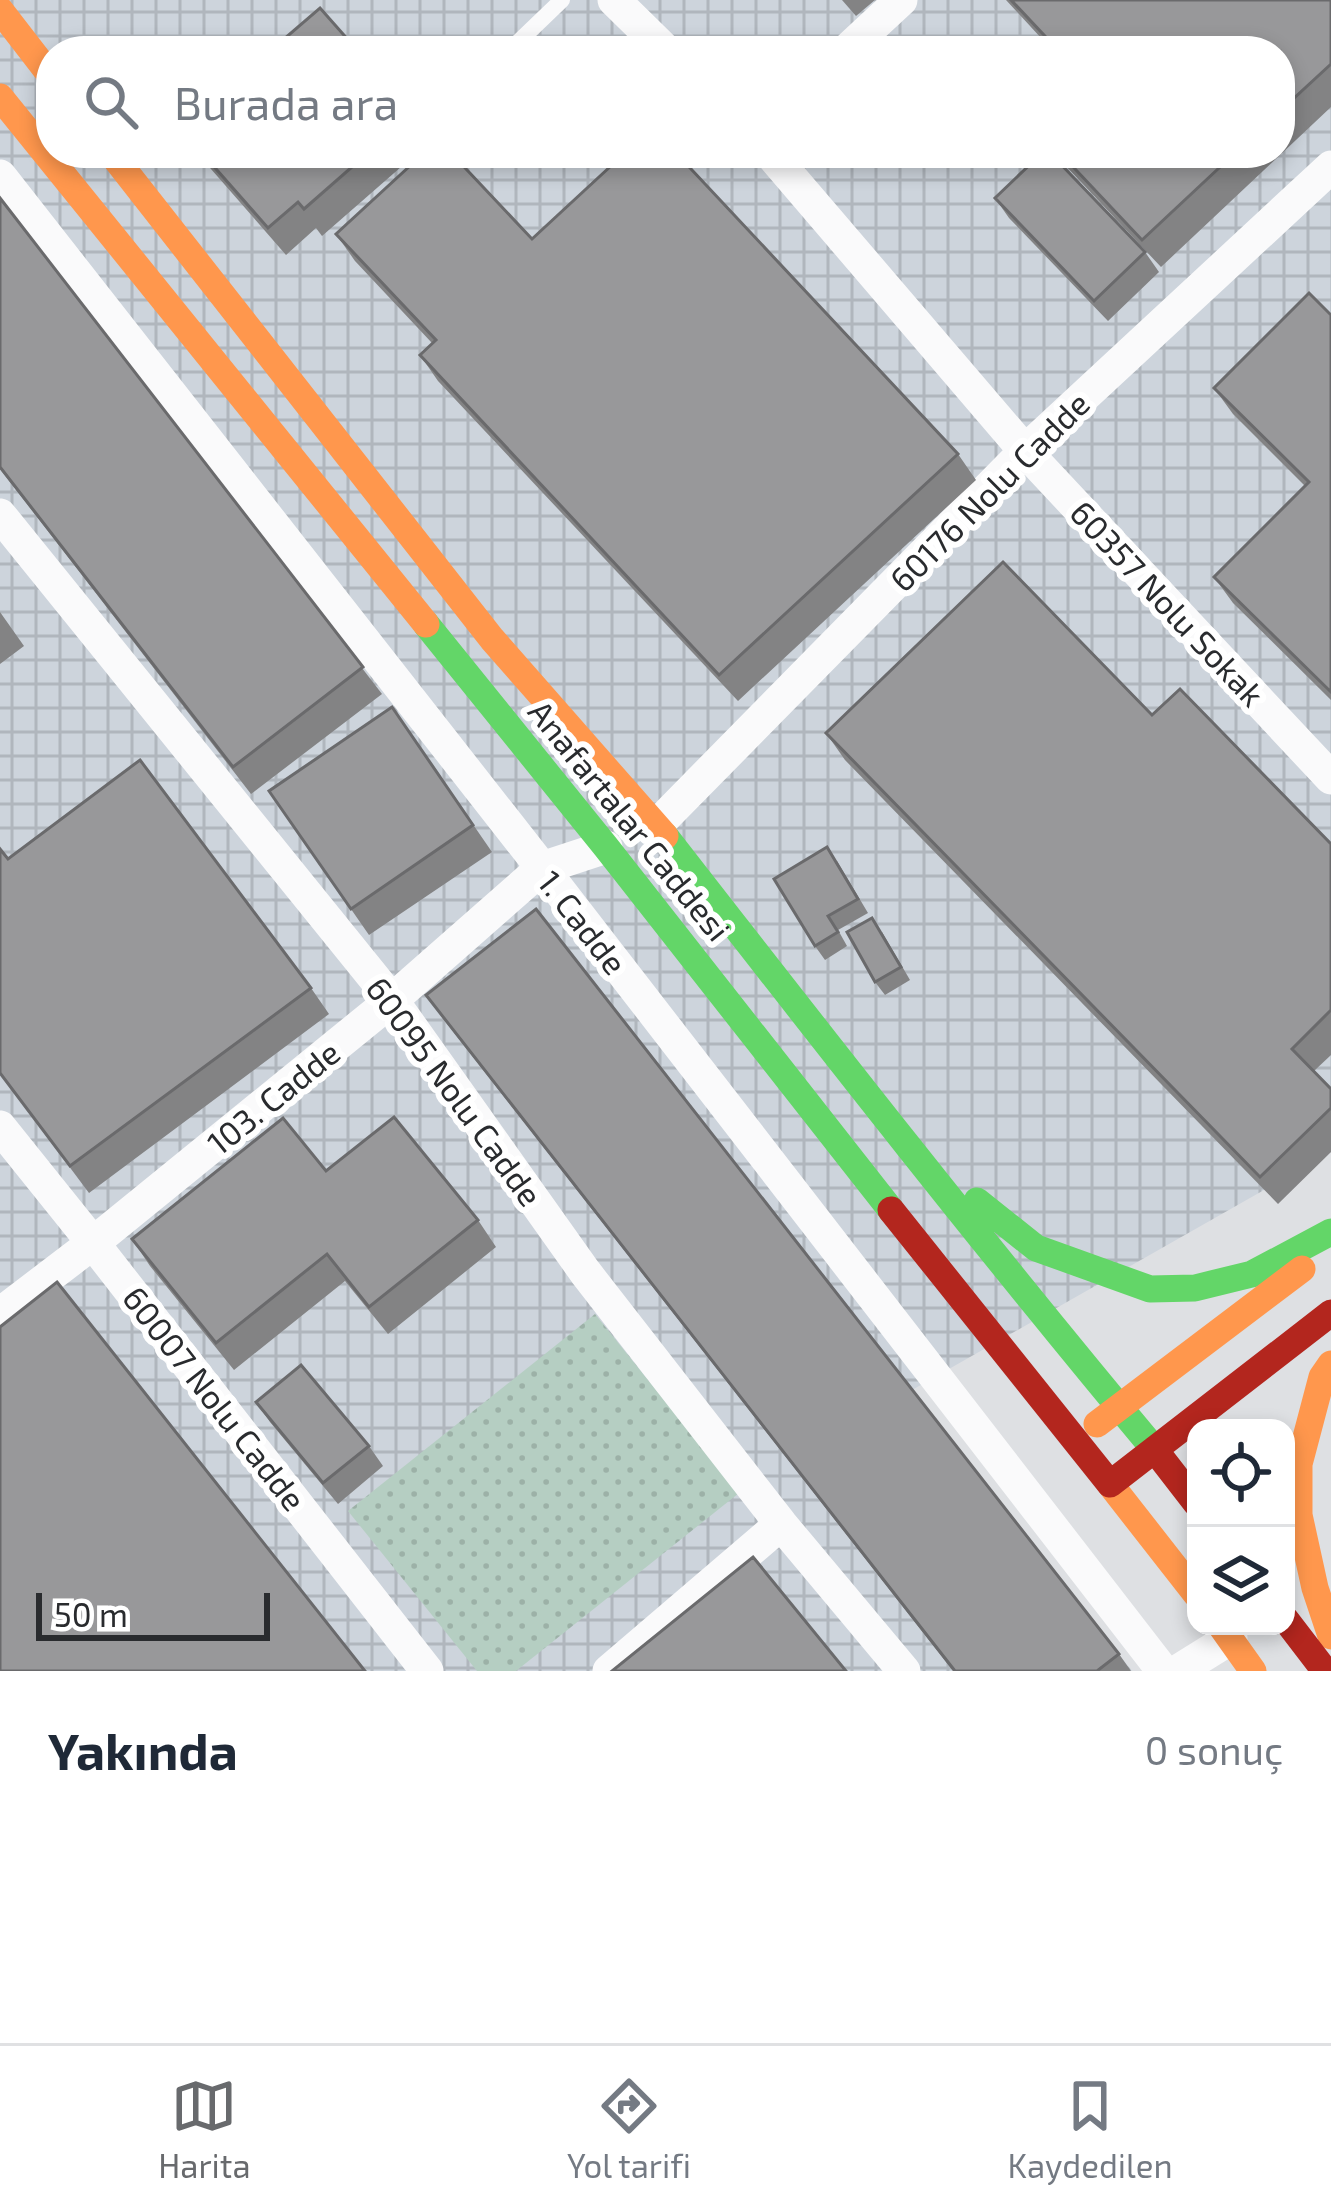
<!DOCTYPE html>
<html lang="tr">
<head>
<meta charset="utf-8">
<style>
	body { margin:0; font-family:"Exo 2",sans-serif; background:#f6f6f7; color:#1f2937 }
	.controls { position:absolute; right:36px; bottom:36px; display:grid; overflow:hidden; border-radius:24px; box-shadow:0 6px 18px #0003 }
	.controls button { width:108px; height:108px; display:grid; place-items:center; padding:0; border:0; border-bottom:3px solid #e0e1e3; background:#fff; color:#1f2937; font:60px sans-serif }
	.scale { position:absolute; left:36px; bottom:30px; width:234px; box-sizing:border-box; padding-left:12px; border:6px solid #292b2e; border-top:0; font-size:33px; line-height:42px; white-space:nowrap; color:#292b2e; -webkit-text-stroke:9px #fff; paint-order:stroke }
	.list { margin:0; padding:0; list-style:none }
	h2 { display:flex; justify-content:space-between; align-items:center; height:156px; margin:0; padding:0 48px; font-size:51px }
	h2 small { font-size:39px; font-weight:400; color:#747a83 }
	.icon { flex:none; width:66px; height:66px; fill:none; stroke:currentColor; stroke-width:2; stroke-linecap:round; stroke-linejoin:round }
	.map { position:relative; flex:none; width:1331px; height:1671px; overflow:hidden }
	.search { position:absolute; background:#fff; box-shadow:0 6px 18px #0003; left:36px; right:36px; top:36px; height:132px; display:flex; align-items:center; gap:30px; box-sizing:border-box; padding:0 42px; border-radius:48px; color:#747a83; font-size:45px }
	.sheet { height:372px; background:#fff }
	nav { display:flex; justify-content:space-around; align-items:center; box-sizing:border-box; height:168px; border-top:3px solid #e0e1e3; background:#fff; font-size:33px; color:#747a83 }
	nav a { display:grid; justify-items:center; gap:6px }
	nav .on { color:#686a6d }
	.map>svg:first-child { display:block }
</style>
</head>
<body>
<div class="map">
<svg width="1331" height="1671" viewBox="0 0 1331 1671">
	<defs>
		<pattern id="industrial-grid" width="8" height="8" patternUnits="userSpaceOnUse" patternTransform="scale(3)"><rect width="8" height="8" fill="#cdd4dc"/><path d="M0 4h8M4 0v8" fill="none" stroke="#b0b6bd"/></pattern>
		<pattern id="park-dots" width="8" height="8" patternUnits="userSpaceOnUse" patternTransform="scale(3)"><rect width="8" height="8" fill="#b5cec2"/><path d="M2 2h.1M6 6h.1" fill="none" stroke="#9cb1a7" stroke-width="1.8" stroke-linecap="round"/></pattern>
	</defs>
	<rect width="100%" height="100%" fill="#dee0e3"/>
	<!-- industrial -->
	<path fill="url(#industrial-grid)" fill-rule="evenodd" d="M0,0h1331v1152l-419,238 220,281h-1132zM51,51h1229v102h-1229z"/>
	<!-- park -->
	<path fill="url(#park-dots)" d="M595,1314l144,179 -223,178h-39l-129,-160z"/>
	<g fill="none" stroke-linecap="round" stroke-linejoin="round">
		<!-- lane -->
		<path stroke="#fafafb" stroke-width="16" d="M509,51l53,-51"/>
		<!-- street -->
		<path stroke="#fafafb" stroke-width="33" d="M614,0l52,51
			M846,51l55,-51
			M770,153l255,298 306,327
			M0,176l542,692 621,803
			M0,515l392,485 193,272 196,252 123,147
			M657,825l368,-374 306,-284
			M0,1127l93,116 334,428
			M0,1314l93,-71 299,-243 150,-132 64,-21
			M609,1671l172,-147
			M1178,1671l53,-33"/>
		<!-- fast -->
		<path stroke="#63d668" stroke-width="27" d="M426,624l180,223 285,363
			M665,836c161,207 322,413 490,614
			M977,1201l59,47 114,41 45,-1 57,-14 79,-42"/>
		<!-- slow -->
		<path stroke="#ff974d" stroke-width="27" d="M0,10l51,66
			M0,97l426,527
			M111,153l381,486 173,197
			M1331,1364l-9,13 -23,87v51l16,73 16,48
			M1097,1424l205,-155
			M1110,1484l86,110
			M1221,1626l32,45"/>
		<!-- jam -->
		<path stroke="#b3261e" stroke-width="27" d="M891,1210l219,274 221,-171
			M1155,1450l41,53
			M1286,1620l39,51"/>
	</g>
	<!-- wall -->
	<path fill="#838384" d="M842,0h33l-19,16z
		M1006,0h325v107l-170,160 -97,-103 -7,-11h223v-102h-227z
		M197,153h220l-95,83 -6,-8 -30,27z
		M0,198l382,496 -131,100 -251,-325z
		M995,198l150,54 14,20 -51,49 -99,-103z
		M336,234l196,5 426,215 18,26 -238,221 -300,-320 -18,-26 12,-12 -77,-82z
		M1331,315v385l-98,-97 -19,-26 91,-91 -72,-72 -19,-26z
		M0,612l24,34 -24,18z
		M392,707l100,145 -123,83 -100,-144z
		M1152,715l179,129v211l-17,16 17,18v63l-53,52 -433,-444 -19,-27z
		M0,849l8,10 303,129 18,26 -240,179 -89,-119z
		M837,861l31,52 -30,17 9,16 -22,14 -10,-14z
		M882,932l28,48 -25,15 -10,-13z
		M426,995l693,659 12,17h-178l-508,-650z
		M326,1171l152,49 18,27 -108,87 -43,-53 -111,89 -84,-104 -18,-27z
		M256,1402l113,44 14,20 -45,38 -68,-82z"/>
	<!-- building -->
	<path fill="#98989a" stroke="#6a6a6c" stroke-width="3" d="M1011,0h320v64l-51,47v-60h-221z
		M320,8l38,43h-88z
		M202,153h166l-64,56 -6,-7 -30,26z
		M424,153h27l81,86 93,-86h51l282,301 -239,221 -299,-320 16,-15 -100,-106z
		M1042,153h8l95,99 -51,49 -99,-103z
		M1060,153h175l-93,87z
		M0,198l363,469 -130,100 -233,-300z
		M1309,293l22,22v377l-117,-115 95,-95 -95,-94z
		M1003,562l149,153 28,-26 151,155v166l-39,39 39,40v19l-71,69 -434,-444z
		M392,707l81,118 -122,84 -82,-118z
		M140,760l171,228 -241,178 -70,-93v-224l8,10z
		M827,847l31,52 -30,17 10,16 -23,14 -41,-67z
		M536,909l583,745 -22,17h-142l-529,-676z
		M872,918l29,49 -26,15 -28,-50z
		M394,1117l84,103 -109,87 -42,-53 -111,89 -84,-104 151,-121 43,53z
		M57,1282l308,389h-365v-344z
		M301,1365l68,81 -46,37 -67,-81z
		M753,1557l93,114h-234z"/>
	<g text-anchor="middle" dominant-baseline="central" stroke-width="12" stroke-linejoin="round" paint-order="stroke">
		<!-- street labels -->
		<g font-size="33" fill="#292b2e" stroke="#fff">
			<text transform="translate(989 491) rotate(-45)">60176 Nolu Cadde</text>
			<text transform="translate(1168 603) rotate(47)">60357 Nolu Sokak</text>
			<text transform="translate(630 820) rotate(51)">Anafartalar Caddesi</text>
			<text transform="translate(583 922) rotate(52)">1. Cadde</text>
			<text transform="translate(455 1091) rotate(54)">60095 Nolu Cadde</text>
			<text transform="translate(273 1097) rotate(-39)">103. Cadde</text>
			<text transform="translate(215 1398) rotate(52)">60007 Nolu Cadde</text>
		</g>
	</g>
</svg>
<div class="controls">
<button><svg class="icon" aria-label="locate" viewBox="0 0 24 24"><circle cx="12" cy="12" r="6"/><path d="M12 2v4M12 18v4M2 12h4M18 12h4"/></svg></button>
<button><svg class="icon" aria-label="layers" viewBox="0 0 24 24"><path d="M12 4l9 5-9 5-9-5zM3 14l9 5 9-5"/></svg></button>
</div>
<div class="scale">50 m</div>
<div class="search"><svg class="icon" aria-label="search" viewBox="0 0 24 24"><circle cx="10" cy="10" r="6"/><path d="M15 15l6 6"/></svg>Burada ara</div>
</div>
<section class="sheet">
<h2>Yakında<small>0 sonuç</small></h2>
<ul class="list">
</ul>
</section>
<nav>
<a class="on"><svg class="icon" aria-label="map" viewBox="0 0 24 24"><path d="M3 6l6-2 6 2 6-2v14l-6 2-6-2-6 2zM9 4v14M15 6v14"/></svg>Harita</a>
<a><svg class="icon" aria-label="directions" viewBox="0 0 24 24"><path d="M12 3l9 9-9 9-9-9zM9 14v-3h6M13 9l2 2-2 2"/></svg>Yol tarifi</a>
<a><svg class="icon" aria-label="saved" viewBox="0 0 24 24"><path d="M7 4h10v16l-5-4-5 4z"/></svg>Kaydedilen</a>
</nav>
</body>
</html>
